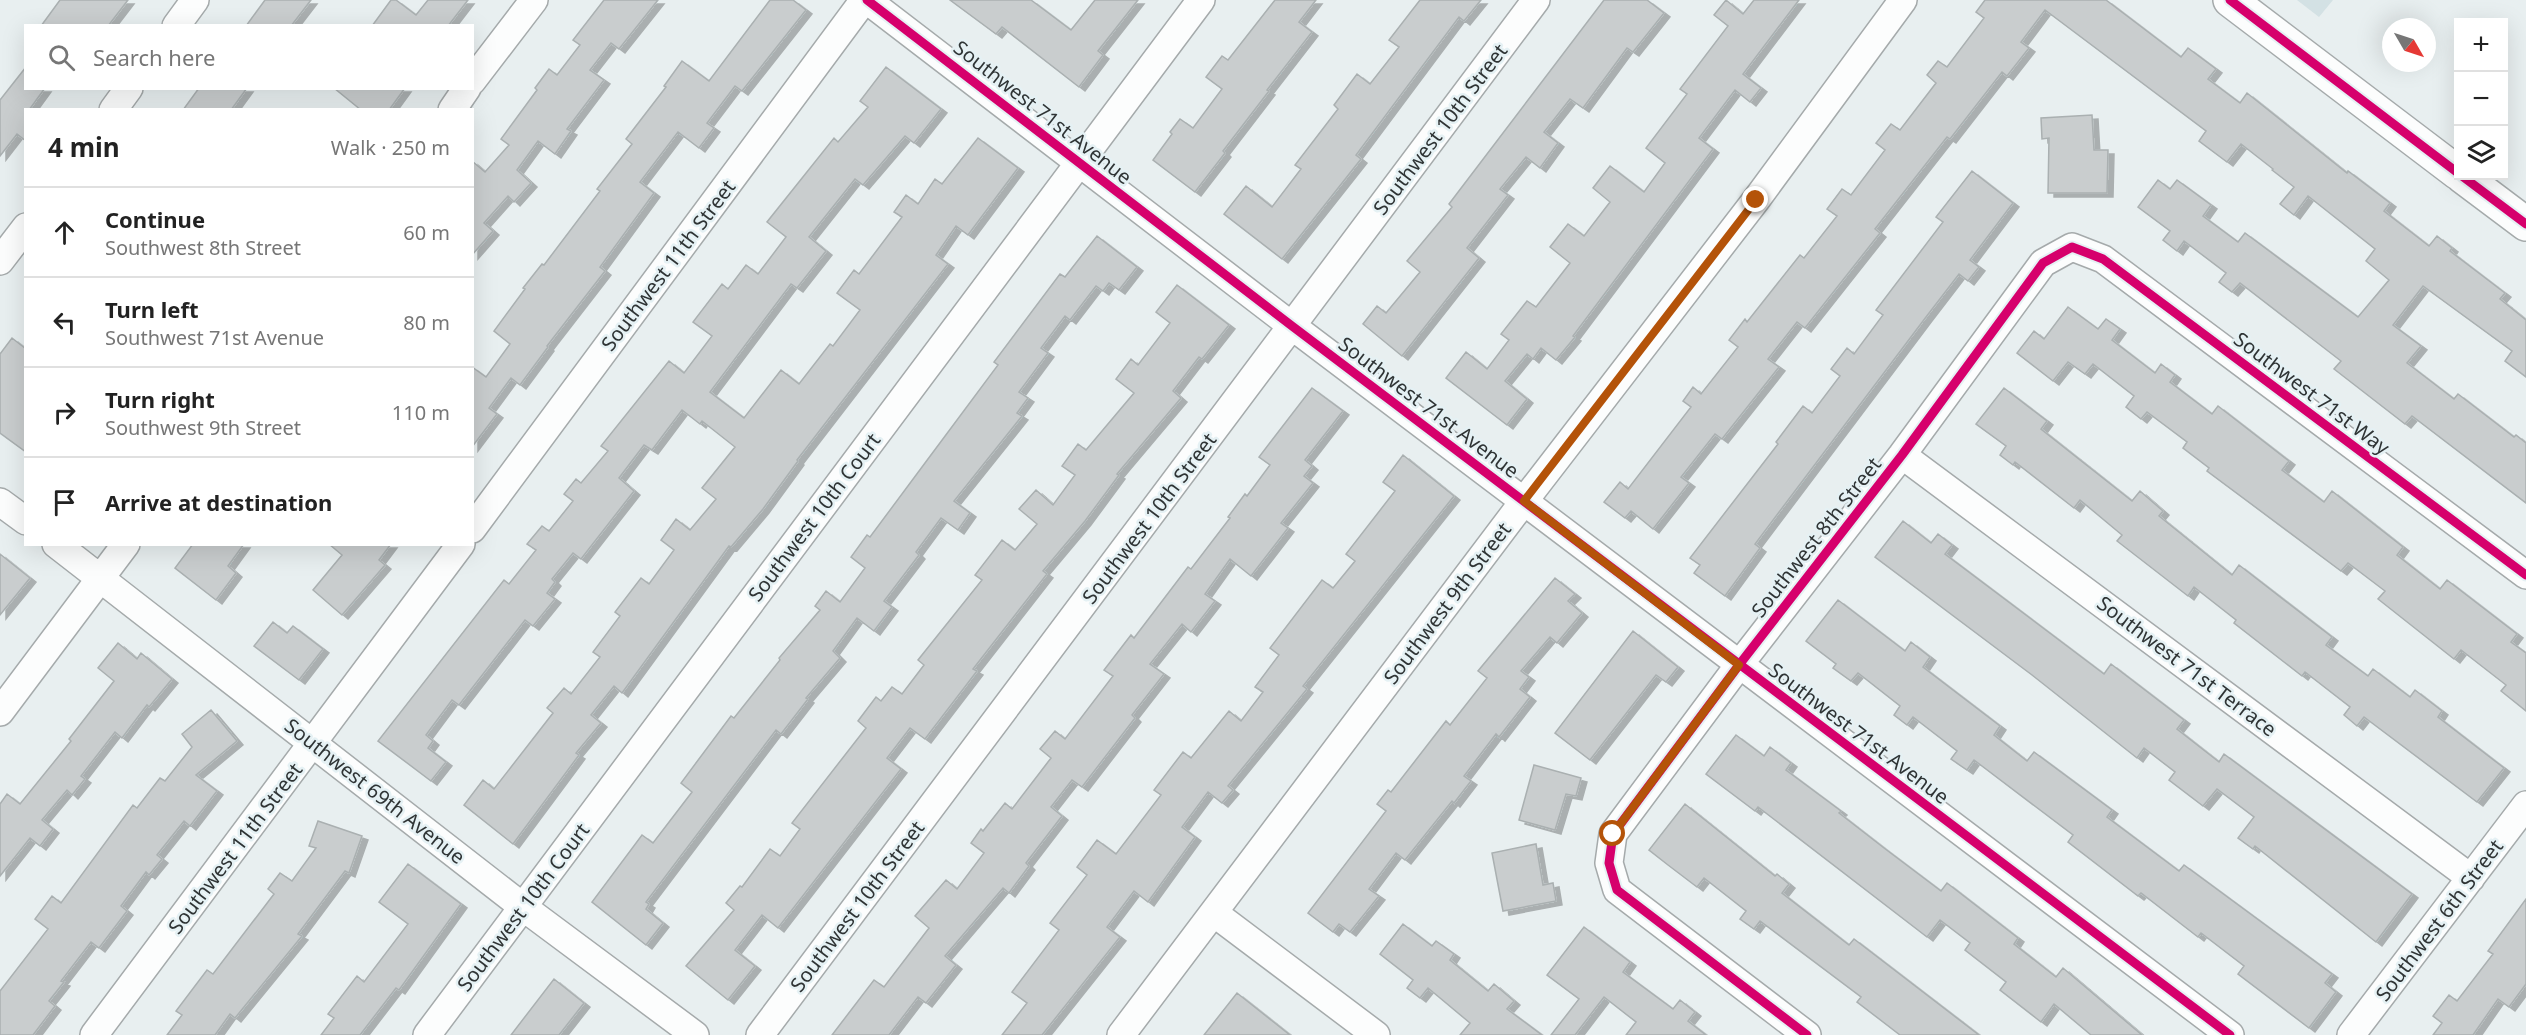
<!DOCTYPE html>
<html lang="en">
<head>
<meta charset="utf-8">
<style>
	body { margin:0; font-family:"Noto Sans",sans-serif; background:#f6f6f6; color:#222 }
	.controls { position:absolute; right:18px; top:18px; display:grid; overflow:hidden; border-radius:0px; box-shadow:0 6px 24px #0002 }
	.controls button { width:54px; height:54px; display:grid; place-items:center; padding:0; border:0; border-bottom:2px solid #e0e0e0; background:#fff; color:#222; font:30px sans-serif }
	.compass { position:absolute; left:2382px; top:18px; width:54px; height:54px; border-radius:50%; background:#fff; box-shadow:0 6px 24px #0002; rotate:129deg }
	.stop { position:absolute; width:18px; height:18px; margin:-14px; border:4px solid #b45309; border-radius:50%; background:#fff }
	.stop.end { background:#b45309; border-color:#fff; box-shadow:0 2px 6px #0008 }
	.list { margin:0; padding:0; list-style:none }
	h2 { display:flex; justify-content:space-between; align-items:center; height:78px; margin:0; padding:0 24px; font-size:26px }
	h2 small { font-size:20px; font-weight:400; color:#767676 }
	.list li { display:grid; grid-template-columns:39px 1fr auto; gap:18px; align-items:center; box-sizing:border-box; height:90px; padding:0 24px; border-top:2px solid #e0e0e0 }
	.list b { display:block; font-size:22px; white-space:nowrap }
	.list p { margin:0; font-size:20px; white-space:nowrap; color:#767676 }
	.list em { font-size:20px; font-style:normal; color:#767676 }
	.icon { flex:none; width:33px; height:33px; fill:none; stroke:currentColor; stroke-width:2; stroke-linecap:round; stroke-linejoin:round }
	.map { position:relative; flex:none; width:2526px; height:1035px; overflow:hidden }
	.search { position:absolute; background:#fff; box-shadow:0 6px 24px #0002; left:24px; top:24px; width:450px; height:66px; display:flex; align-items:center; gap:15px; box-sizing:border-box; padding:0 21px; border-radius:0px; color:#767676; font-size:22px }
	.panel { position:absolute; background:#fff; box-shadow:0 6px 24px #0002; left:24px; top:108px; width:450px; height:438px; border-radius:0px }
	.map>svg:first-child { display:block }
</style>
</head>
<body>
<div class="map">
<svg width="2526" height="1035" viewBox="0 0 2526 1035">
	<defs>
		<filter id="shadow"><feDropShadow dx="6" dy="4" stdDeviation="0" flood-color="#0004"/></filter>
	</defs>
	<rect width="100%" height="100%" fill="#e8eff0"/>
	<!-- built -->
	<path fill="#d3e1e4" d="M2297,0h36l-14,17z"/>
	<!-- building -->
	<path fill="#c9cdce" stroke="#aab0b1" stroke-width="1.5" filter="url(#shadow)" d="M60,0h68l-20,26h-67z
		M265,0h46l-20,26h-45z
		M391,0h5l20,15 12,-15h40l-20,26h-76z
		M604,0h54l-39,49 -8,-6 -21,27 14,10 -37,49 4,2 -16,23 -17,-13 -21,29 14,13 -17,19 -6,-6 -24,27 9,8 -21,24v-94l13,11 24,-27 -8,-6 36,-49 -2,-2 14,-19 8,6 23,-30 -7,-5z
		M770,0h23l13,10 -64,81 -7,-5 -28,37 7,5 -15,20 -21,-16 -38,50 14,11 -54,74 5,4 -58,75 1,1 -28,38 -9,-7 -22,30 8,6 -25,33v-80l14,10 24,-33 -16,-13 31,-42 -2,-1 19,-24 2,1 56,-74 -3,-2 35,-45 -6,-5 40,-52 -2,-1 18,-25 27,20z
		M950,0h81l40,30 24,-30h43l-40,51 5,4 -24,32 -77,-60 -6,7z
		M1275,0h41l-17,22 13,10 -45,58 2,1 -46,60 2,2 -30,39 -42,-32 19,-26 -2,-2 10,-13 13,9 29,-39 -16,-12 16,-21 6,4z
		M1420,0h61l-17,21 -5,-4 -103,138 5,4 -79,100 -58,-45 22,-28 26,21 29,-38 -6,-4 43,-56 -4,-4 23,-31 13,10 29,-37 -10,-7z
		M1604,0h43l17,13 -31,39 -6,-4 -44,60 -13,-9 -26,33 14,11 -18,25 -14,-11 -26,32 8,6 -41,53 12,10 -77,98 -39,-32 14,-18 9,7 34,-41 -13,-11 45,-54 -3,-3z
		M1726,0l17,14 11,-14h45l-56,74 18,14 -11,14 -15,-12 -36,48 14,11 -140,187 2,1 -19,23 -15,-12 -8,11 -6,-5 -22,27 22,18 -20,26 -61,-47 20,-26 21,17 22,-29 -8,-6 26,-33 9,6 34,-44 -20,-16 18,-23 16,12 26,-34 -17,-14 17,-22 34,26 21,-29 -19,-15 41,-54 -7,-5 48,-63 -14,-11z
		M1985,0h121l75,57 7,-9 28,21 -8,10 32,24 7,-10 100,80 1,-2 42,32 -6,8 45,35 8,-10 15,12 -2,3 55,42 -5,6 26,21v57l-21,-16 7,-10 -89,-65 -30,39 28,21 -14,17 47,36 4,-5 56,43 2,-2 10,8v60l-114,-87 -7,8 -71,-55 7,-8 -101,-78 -8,9 -13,-10 7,-9 -42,-32 -7,10 -14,-11 7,-9 -32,-24 20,-27 12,9 7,-9 34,25 -8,11 35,26 7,-9 113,84 31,-37 -23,-19 9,-12 -67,-53 -14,19 -14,-11 14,-17 -22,-17 1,-1 -32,-25 -14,18 -28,-21 7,-10 -161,-121 -24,32 8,6 -22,28 -5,-4 -52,67 -3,-2 -72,92 5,4 -75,95 -8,-6 -29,37 11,8 -57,72 -7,-5 -34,43 8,6 -36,46 -22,-18 -6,7 -21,-16 16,-20 8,7 63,-82 -8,-6 10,-14 8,7 37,-47 -9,-7 16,-21 2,3 53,-67 4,3 33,-42 -10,-7 15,-20 9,6 34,-45 -9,-7 15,-19 9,6 36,-47 -9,-8 11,-14 9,6 37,-49 -8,-6z
		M26,67v21h19l-16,22h-3v31l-9,-7 -17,22v-56z
		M886,67l55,42 -27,34 -9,-7 -42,49 -8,-6 -46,58 17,14 -29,37 -6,-4 -81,108 34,26 37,-48 18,14 31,-40 3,2 27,-36 -23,-17 17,-23 5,4 43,-57 -8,-5 12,-17 12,9 17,-25 7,5 36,-46 40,30 -50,67 -12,-9 -20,29 12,9 -151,196 1,1 -35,48 -32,38 -2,-1 -107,147 -8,-7 -23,29 10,8 -25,30 3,2 -66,89 -49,-39 19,-25 11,9 59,-76 -6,-5 17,-20 7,6 29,-37 -7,-5 27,-36 -5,-4 26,-34 8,6 25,-34 -13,-10 15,-21 14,11 26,-31 -14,-11 33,-41 -33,-26 -2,3 -18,-14 -30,40 -8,-5 -25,33 15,13 -53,68 -8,-6 -21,26 3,3 -8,11 8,6 -22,27 -8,-6 -66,85 -7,-5 -26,35 7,6 -5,7 18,14 -15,19 -53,-40 126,-161 5,4 27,-34 -9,-6 15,-18 7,5 24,-30 -9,-7 12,-15 5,4 27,-32 -7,-5 68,-85 15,12 28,-37 -19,-14 29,-38 6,5 18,-24 12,9 28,-37 -19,-15 67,-84 4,4 30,-35 -8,-6z
		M199,88h48l-16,22h-48z
		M334,88h71l-16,22h-28z
		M2092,115l2,35h14l-1,43h-59l1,-55 -7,1 -1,-21z
		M1972,171l41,32 -43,57 9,7 -11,14 -9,-7 -33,43 -171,227 5,4 -35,48 -31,-23 6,-8 -10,-7 88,-114 -2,-2 27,-36 9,7 28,-37 -9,-7 16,-21 7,6 29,-39 -7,-5 67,-88 -7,-5z
		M1097,236l40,31 -18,23 -10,-7 -6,8 -7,-5 -26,34 -5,-4 -24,32 7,5 -29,39 9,6 -11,15 5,3 -68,85 16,12 -12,17 -17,-12 -25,34 3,3 -35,46 8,6 -18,24 -17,-13 -24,33 7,7 -34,40 2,1 -27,35 -5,-4 -130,172 3,2 -3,5 17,14 -17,22 -54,-43 50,-67 11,8 39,-51 -11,-9 50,-67 3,2 46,-58 -1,-2 41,-48 -5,-4 11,-15 14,11 25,-34 -14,-11 16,-22 3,2 55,-74 73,-98 -4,-3 66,-88 5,3z
		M1177,285l52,40 -27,34 -3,-2 -26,34 8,7 -64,76 2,1 -34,46 -42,50 4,3 -74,95 4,2 -52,68 -15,-11 -23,30 14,11 -123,159 -16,-13 -27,35 20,16 -27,34 -42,-34 48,-56 -8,-7 14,-17 2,1 28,-38 10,7 20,-27 -8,-6 74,-95 -8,-7 18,-24 5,4 11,-14 10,7 22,-29 -6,-5 64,-80 -7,-5 27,-35 13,10 22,-26 -18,-15 17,-19 17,15 22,-30 -13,-9 16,-22 8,6 48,-57 -18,-14 15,-20 7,6 32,-42 -14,-11z
		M2068,307l30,22 8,-10 14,10 -8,11 43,33 6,-9 14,11 -5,7 42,32 6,-8 71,55 -7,9 42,32 8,-11 71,56 -6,8 43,34 7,-9 70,54 -6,8 15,11v58l-25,-20 5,-6 -45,-35 -7,9 -76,-60 7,-8 -37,-28 -7,8 -134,-100 2,-3 -26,-20 4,-6 -40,-30 -6,7 -15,-12 8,-11 -41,-32 -8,10 -17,-12 -15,19 -36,-28 17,-22 10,8z
		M12,338l14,11v103l-26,-19v-79z
		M1312,388l31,23 -38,49 7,6 -8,10 9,7 -32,40 7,5 -37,48 -21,-17 -25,35 10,7 -24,31 -9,-8 -32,40 14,10 -32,41 3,3 -53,69 -10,-7 -21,27 11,9 -36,47 3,3 -20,27 -6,-5 -58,68 11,9 -30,38 -8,-6 -29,38h-57l42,-55 10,7 45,-59 -14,-12 31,-36 11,9 27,-36 -13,-10 10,-14 2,2 22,-28 7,6 39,-51 -11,-9 15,-18 10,8 48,-63 -9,-6 27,-35 3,3 54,-71 3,2 39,-51 -2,-1 17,-23 2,2 23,-31 -11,-8z
		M2004,388l43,33 -6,8 91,72 8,-10 23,20 -4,5 73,59 7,-10 93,72 -6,8 42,31 5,-7 37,28 5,-7 27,21 -4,6 66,51 -27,34 -113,-85 -7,9 -13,-11 6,-8 -45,-35 -3,4 -68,-53 2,-3 -42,-33 -6,9 -71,-55 5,-6 -42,-35 -6,8 -59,-46 -2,3 -13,-10 6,-9 -30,-22z
		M1403,455l51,41 -151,190 4,3 -79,97 5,4 -11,13 -14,-11 -26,35 13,10 -47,65 -14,-11 -27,36 13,10 -78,98h-40l25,-32 -15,-11 47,-62 -9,-7 37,-48 -10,-8 20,-27 19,14 45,-59 -7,-5 29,-38 8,6 38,-47 12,10 22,-29 -8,-5 24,-32 -9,-7 52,-68 11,8 22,-27 -9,-7 49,-63 -12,-9z
		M1903,521l28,22 7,-9 14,11 -7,9 159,120 7,-10 73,56 -7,9 42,33 5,-8 188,140 -36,48 -121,-96 -2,3 -15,-11 16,-21 -37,-28 -14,17 -34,-26 6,-8 -31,-24 -7,10 -105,-83 -157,-118z
		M193,544h51l-16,22 8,7 -20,27 -41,-32z
		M329,544h62l-12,16 6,5 -43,50 -29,-25 29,-35z
		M0,554l30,24 -30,37z
		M1555,578l20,16 -7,7 14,12 -25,30 -7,-6 -29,34 8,6 -9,12 10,8 -31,40 -3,-3 -32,42 7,5 -17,22 -2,-2 -47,59 -9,-7 -27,36 10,7 -29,36 -11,-8 -6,8 -25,-19 78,-102 -9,-7 11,-14 3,2 55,-71 4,4 37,-47 -9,-7z
		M1838,600l67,51 6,-9 19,15 -7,10 77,59 -6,9 33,26 7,-9 78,58 -5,7 72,54 5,-6 148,109 -7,9 11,9 -27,36 -71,-54 6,-8 -43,-33 -3,4 -57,-44 -3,3 -70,-54 5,-7 -99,-75 -7,10 -16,-11 6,-8 -44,-34 -6,8 -13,-10 6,-9 -42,-33 -7,8 -18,-13 3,-4 -30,-23z
		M273,622l14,11 6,-7 30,23 -24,31 -45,-34z
		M1633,631l45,36 -12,15 -10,-7 -66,85 -35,-27z
		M118,643l19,16 4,-6 31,26 -23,28 -2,-2 -25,33 -7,-6 -34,44 4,3 -13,16 -5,-5 -25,30 11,9 -13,17 -10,-8 -30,38v-72l7,-10 13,10 51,-63 -2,-2 45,-58 -16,-13z
		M211,710l26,31 -41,34 21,16 -27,35 -6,-5 -27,34 5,4 -13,16 -3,-3 -25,34 6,5 -28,37 -8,-6 -30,39 3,1 -15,19 6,5 -22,29h-33v-44l48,-62 -13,-10 17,-23 9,7 72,-98 4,3 23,-30 5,3 27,-34 -10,-13z
		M1736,735l28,21 6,-9 21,16 -5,7 55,41 -2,2 45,35 57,43 6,-8 71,55 -4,6 42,33 7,-9 79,67h-51l-37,-31 -13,18 -41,-32 6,-8 -41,-32 5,-7 -30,-23 -13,17 -169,-130 -3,4 -49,-37z
		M1534,765l47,13 -5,18 -10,-2 -11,36 -36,-10z
		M1685,804l90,72 2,-2 12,10 -7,9 67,52 5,-6 125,96h-79l-43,-33 4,-5 -101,-76 -6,8 -14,-10 6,-8 -42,-33 -7,9 -29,-22 -19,-15z
		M318,821l44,15 -13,37 -4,-2 -47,63 4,2 -67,82 -5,-4 -15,21h-48l15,-20 -6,-4 31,-41 6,4 61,-80 -6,-5 12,-16 12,8 24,-33 -7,-2z
		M1536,844l7,41 10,-2 3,18 -53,10 -11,-58z
		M408,864l53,40 -62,86 -3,-2 -36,47h-39l13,-17 -6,-4 29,-38 7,6 44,-58 -29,-22z
		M2526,899v85l-17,23 -11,-8 -25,36h-40l9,-12 -9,-7 16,-21 8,6 36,-47 -5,-3z
		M1403,924l29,22 4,-5 18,13 -4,6 38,31 6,-7 20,17 -7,8 35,26h-82l10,-12 -42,-35 -8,10 -13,-10 6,-8 -33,-26z
		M1584,927l46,35 -7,10 50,37 7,-9 15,12 -7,9 18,14h-80l10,-13 -32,-25 -29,38h-24l28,-36 -32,-24z
		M554,979l30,24 -25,32h-48z
		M1237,993l53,42h-86z"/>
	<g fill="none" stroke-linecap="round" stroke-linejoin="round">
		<defs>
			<path id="minor" d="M867,0l425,326 938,709
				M176,26l19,-26
				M472,81l62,-81
				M113,110l16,-22
				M452,110l15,-22
				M0,261l26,-34
				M1902,455l569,423
				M0,502l26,19
				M472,529l392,-529
				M56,544l467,363 172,128
				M0,712l126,-168
				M1214,913l162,122
				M94,1035l367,-491
				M427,1035l774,-1035
				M760,1035l776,-1035
				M1121,1035l403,-534 232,-301 147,-200
				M1807,1035l-190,-145 -8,-27 4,-29 126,-169 163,-210 141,-192 29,-16 31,12 423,316
				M2351,1035l175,-230"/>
			<path id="tertiary" d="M2230,0l228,173
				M2462,176l64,48"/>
		</defs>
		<!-- minor casing -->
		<use href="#minor" stroke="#a5aaab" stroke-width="30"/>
		<!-- tertiary casing -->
		<use href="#tertiary" stroke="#a5aaab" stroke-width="36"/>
		<!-- minor -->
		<use href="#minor" stroke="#fcfdfd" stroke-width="27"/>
		<!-- tertiary -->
		<use href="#tertiary" stroke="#fcfdfd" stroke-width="33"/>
		<defs>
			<path id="cycleway" d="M867,0l425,326 938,709
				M2230,0l228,173
				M2462,176l64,48
				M1807,1035l-190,-145 -8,-27 4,-29 126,-169 163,-210 141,-192 29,-16 31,12 423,316"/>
		</defs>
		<!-- cycleway casing -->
		<use href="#cycleway" stroke="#e5f1f4" stroke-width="13"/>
		<!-- cycleway -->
		<use href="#cycleway" stroke="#d6006c" stroke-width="9"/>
	</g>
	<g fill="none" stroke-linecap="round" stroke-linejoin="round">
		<!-- route -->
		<path stroke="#b45309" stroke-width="8" d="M1613,834l126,-169 -215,-164 232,-301"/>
	</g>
	<g text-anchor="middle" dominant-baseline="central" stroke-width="5" stroke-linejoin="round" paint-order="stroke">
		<!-- street labels -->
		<g font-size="20" fill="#2f3435" stroke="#e5f1f4">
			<text transform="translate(1043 112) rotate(38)">Southwest 71st Avenue</text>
			<text transform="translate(1440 129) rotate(-53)">Southwest 10th Street</text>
			<text transform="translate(668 265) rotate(-53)">Southwest 11th Street</text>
			<text transform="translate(2312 393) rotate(37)">Southwest 71st Way</text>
			<text transform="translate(1429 407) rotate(37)">Southwest 71st Avenue</text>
			<text transform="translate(814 517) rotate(-53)">Southwest 10th Court</text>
			<text transform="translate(1149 518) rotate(-53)">Southwest 10th Street</text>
			<text transform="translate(1816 537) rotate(-52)">Southwest 8th Street</text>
			<text transform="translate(1447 603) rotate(-53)">Southwest 9th Street</text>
			<text transform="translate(2187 666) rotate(37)">Southwest 71st Terrace</text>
			<text transform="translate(1859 733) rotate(37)">Southwest 71st Avenue</text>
			<text transform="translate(375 791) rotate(38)">Southwest 69th Avenue</text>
			<text transform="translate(235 848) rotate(-53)">Southwest 11th Street</text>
			<text transform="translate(857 906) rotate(-53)">Southwest 10th Street</text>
			<text transform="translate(523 907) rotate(-53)">Southwest 10th Court</text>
			<text transform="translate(2439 920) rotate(-53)">Southwest 6th Street</text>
		</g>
	</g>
</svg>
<div class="controls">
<button>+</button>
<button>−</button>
<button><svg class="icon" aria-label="layers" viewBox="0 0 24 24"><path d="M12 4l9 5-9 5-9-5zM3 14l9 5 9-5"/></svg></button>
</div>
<svg class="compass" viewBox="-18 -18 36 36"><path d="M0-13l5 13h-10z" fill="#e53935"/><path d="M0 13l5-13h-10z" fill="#767676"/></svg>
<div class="stop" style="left:1613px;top:834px"></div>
<div class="stop end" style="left:1756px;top:200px"></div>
<div class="search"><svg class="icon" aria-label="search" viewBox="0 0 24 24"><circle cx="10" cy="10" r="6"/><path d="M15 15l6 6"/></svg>Search here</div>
<section class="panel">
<h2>4 min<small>Walk · 250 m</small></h2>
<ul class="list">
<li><svg class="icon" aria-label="ahead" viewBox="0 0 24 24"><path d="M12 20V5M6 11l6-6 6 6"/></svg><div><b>Continue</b><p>Southwest 8th Street</p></div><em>60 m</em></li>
<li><svg class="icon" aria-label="left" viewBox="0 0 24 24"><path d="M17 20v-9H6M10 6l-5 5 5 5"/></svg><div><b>Turn left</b><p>Southwest 71st Avenue</p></div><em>80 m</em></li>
<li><svg class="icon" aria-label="right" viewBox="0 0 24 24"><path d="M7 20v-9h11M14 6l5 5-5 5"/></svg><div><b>Turn right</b><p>Southwest 9th Street</p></div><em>110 m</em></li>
<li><svg class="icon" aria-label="arrive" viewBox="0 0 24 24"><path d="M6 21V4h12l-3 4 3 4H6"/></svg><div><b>Arrive at destination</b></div></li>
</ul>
</section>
</div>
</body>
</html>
